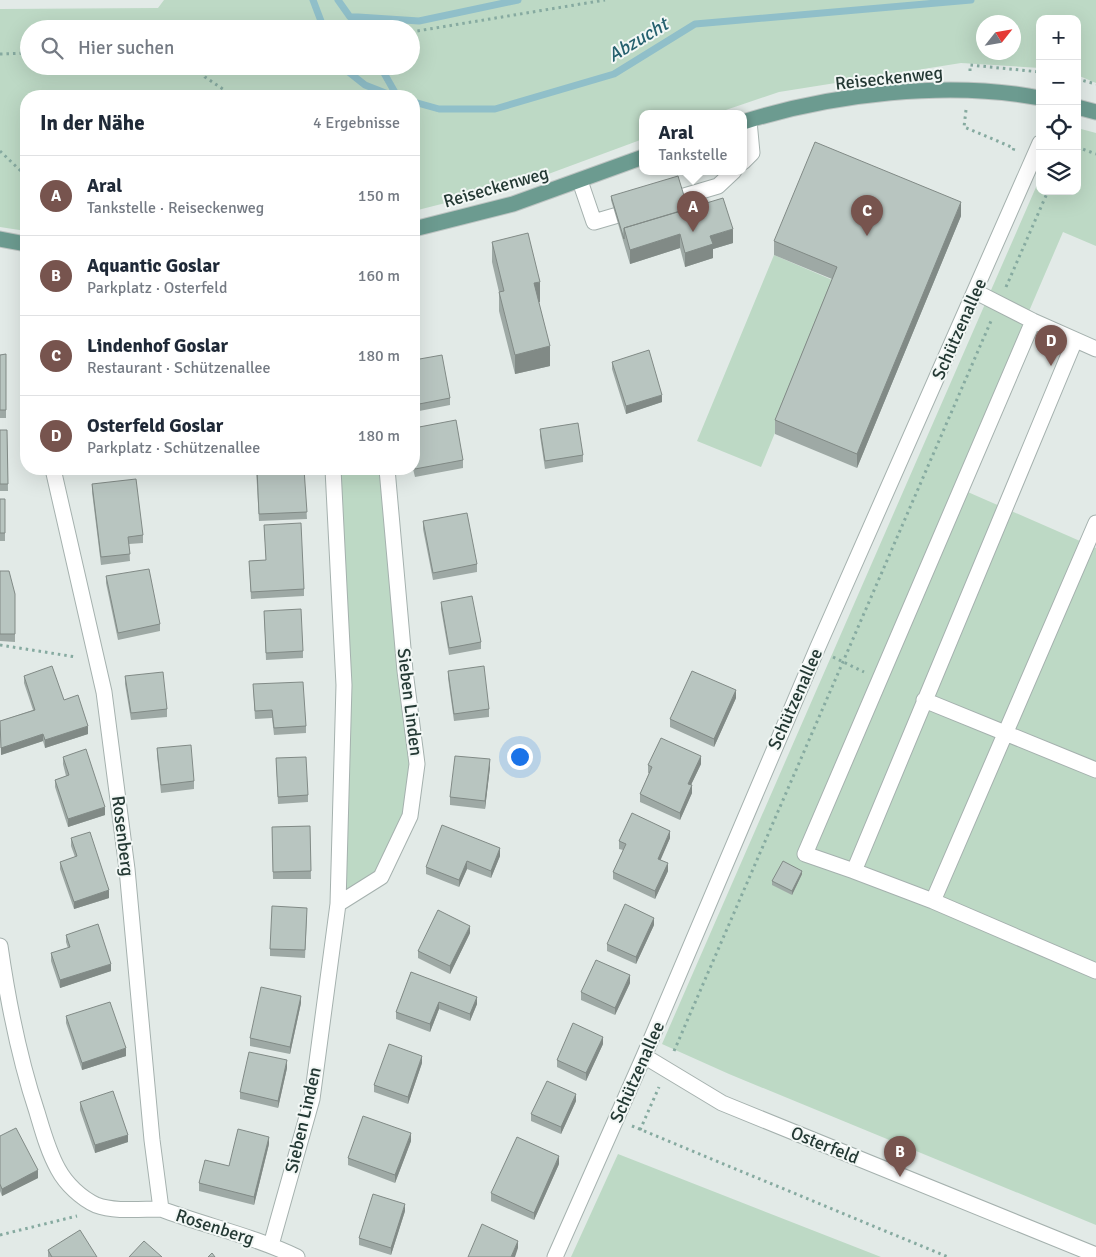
<!DOCTYPE html>
<html lang="de">
<head>
<meta charset="utf-8">
<style>
	body { margin:0; font-family:Signika,sans-serif; background:#f6f6f7; color:#1f2937 }
	.controls { position:absolute; right:15px; top:15px; display:grid; overflow:hidden; border-radius:10px; box-shadow:0 5px 20px #0002 }
	.controls button { width:45px; height:45px; display:grid; place-items:center; padding:0; border:0; border-bottom:1px solid #e0e1e3; background:#fff; color:#1f2937; font:25px sans-serif }
	.compass { position:absolute; left:976px; top:15px; width:45px; height:45px; border-radius:50%; background:#fff; box-shadow:0 5px 20px #0002; rotate:59deg }
	.you { position:absolute; left:519px; top:756px; width:18px; height:18px; margin:-12px; border:4px solid #fff; border-radius:50%; background:#1a73e8; box-shadow:0 0 0 8px #1a73e833 }
	.badge { display:grid; place-items:center; width:32px; height:32px; border-radius:50%; background:#77544e; color:#fff; font-size:16px; font-weight:700 }
	.pin { position:absolute; translate:-50% -41px; filter:drop-shadow(0 1px 2px #0008) }
	.pin::after { content:''; position:absolute; top:26px; width:18px; height:15px; background:inherit; clip-path:polygon(0 0,100% 0,50% 100%) }
	.popup { position:absolute; left:639px; top:110px; width:108px; height:65px; box-sizing:border-box; display:grid; place-content:center; border-radius:10px; background:#fff; filter:drop-shadow(0 1px 4px #0005); font-size:16px; white-space:nowrap; color:#747a83 }
	.popup b { font-size:19px; color:#1f2937 }
	.popup::after { content:''; position:absolute; left:50%; top:100%; margin-left:-10px; border:10px solid transparent; border-top-color:#fff }
	.list { margin:0; padding:0; list-style:none }
	h2 { display:flex; justify-content:space-between; align-items:center; height:65px; margin:0; padding:0 20px; font-size:21px }
	h2 small { font-size:16px; font-weight:400; color:#747a83 }
	.list li { display:grid; grid-template-columns:32px 1fr auto; gap:15px; align-items:center; box-sizing:border-box; height:80px; padding:0 20px; border-top:1px solid #e0e1e3 }
	.list b { display:block; font-size:19px; white-space:nowrap }
	.list p { margin:0; font-size:16px; white-space:nowrap; color:#747a83 }
	.list em { font-size:16px; font-style:normal; color:#747a83 }
	.icon { flex:none; width:28px; height:28px; fill:none; stroke:currentColor; stroke-width:2; stroke-linecap:round; stroke-linejoin:round }
	.map { position:relative; flex:none; width:1096px; height:1257px; overflow:hidden }
	.search { position:absolute; background:#fff; box-shadow:0 5px 20px #0002; left:20px; top:20px; width:400px; height:55px; display:flex; align-items:center; gap:12px; box-sizing:border-box; padding:0 18px; border-radius:28px; color:#747a83; font-size:19px }
	.panel { position:absolute; background:#fff; box-shadow:0 5px 20px #0002; left:20px; top:90px; width:400px; height:385px; border-radius:20px }
	.map>svg:first-child { display:block }
</style>
</head>
<body>
<div class="map">
<svg width="1096" height="1257" viewBox="0 0 1096 1257">
	<rect width="100%" height="100%" fill="#e2eae7"/>
	<!-- green -->
	<path fill="#bdd9c5" fill-rule="evenodd" d="M164,0h932v83l-19,-8v-56h-37v49l-79,-5 -182,29 -62,21h-74v26l-119,44 -110,28v-115h-388v135l-26,-4v-218l158,-1zM984,22h30v30h-30zM29,29h382v37h-382z
		M1081,129l15,4v113l-33,-14 -109,254 142,62v677l-367,-151 -67,-30 378,-866v13h37v-61z
		M774,255l63,27 -76,185 -64,-26z
		M333,469h54l30,295 -7,52 -29,61 -43,27 6,-219z
		M618,1154l263,103h-310z"/>
	<g fill="none" stroke-linecap="round" stroke-linejoin="round">
		<!-- stream -->
		<path stroke="#90bfc9" stroke-width="7" d="M313,0l11,29
			M338,0l12,17h8l1,8
			M358,17l61,4 99,-21
			M341,66l24,19 28,11
			M380,66l17,30
			M414,102l25,7h56l119,-35 81,-50 276,-24"/>
		<defs>
			<path id="minor" d="M743,162l9,-9 -3,-32
				M580,181l14,41 41,-12
				M664,202l54,-16 16,-15
				M976,292l57,29 63,28
				M1075,340l-221,531 79,30 163,70
				M53,469l51,223 23,177 25,271 9,69c45,17 92,27 136,48
				M924,700l172,70
				M854,871l-49,-17 228,-533
				M933,901l163,-378
				M338,904l43,-27 29,-61 7,-52 -12,-93 -18,-202
				M0,946c8,56 19,112 37,166 6,20 11,39 21,57 8,15 23,29 38,36 18,7 45,4 65,4
				M644,1056l78,47 374,152
				M271,1245l41,-146 26,-195 6,-219 -11,-216
				M555,1257l89,-201 173,-407 223,-506"/>
			<path id="major" d="M1077,107l19,5
				M743,122c89,-28 205,-42 297,-24
				M414,229l99,-25 130,-47
				M0,239l26,5"/>
		</defs>
		<!-- minor casing -->
		<use href="#minor" stroke="#a5b1ae" stroke-width="17"/>
		<!-- major casing -->
		<use href="#major" stroke="#bdc4c2" stroke-width="17"/>
		<!-- path -->
		<path stroke="#86aaa0" stroke-width="3" stroke-dasharray="2.5 4" stroke-linecap="butt" d="M411,32l194,-32
			M0,54l29,-1
			M197,66l8,11 28,19
			M970,71v-6l70,7
			M1077,79l19,5
			M966,110l-2,17 50,21 -1,3
			M1077,147l19,7
			M0,151l26,25
			M1006,287l42,-96
			M0,645l76,12
			M833,657l31,15
			M674,1051l317,-730
			M632,1126l316,131
			M640,1130l19,-43
			M0,1235l77,-19"/>
		<!-- minor -->
		<use href="#minor" stroke="#fff" stroke-width="15"/>
		<!-- major -->
		<use href="#major" stroke="#6c9b90" stroke-width="15"/>
	</g>
	<!-- wall -->
	<path fill="#9ea9a5" d="M611,196l77,13 45,34 -20,6v9l-28,9 -5,-19 -50,16 -19,-64z
		M961,216l-104,252 -82,-34v-14l57,-141 -58,-24v-14z
		M492,242l48,60h-1l11,64 -35,8 -16,-63v-19l-7,-30z
		M6,354v64h-6v-63z
		M414,360l36,38v7l-36,7z
		M612,362l50,40 -36,12 -14,-45z
		M414,428l49,32v8l-48,9 -2,-8z
		M540,429l43,26v7l-38,7 -5,-33z
		M0,430h7l1,61h-8z
		M256,469h48l3,50 -48,2z
		M92,484l51,51v8l-14,1 1,17 -29,4 -9,-73z
		M0,499h5v42h-5z
		M423,521l54,43v8l-44,8 -10,-51z
		M264,525l40,64v7l-53,3 -2,-38 17,-1z
		M0,571l15,23v48l-15,-1z
		M106,576l54,48v7l-42,9 -12,-57z
		M441,602l40,40v7l-32,6 -8,-46z
		M264,611l39,40v7l-37,2z
		M448,671l41,38v8l-35,4 -6,-43z
		M24,676l40,24 24,34 -43,14 -2,-7 -42,14 -1,-34 33,-11 -9,-27z
		M125,676l42,33v8l-36,3 -6,-36z
		M253,684l53,42v7l-32,2 -2,-17 -17,1z
		M736,698l-22,49 -44,-20v-8z
		M157,748l37,33v8l-33,4 -4,-38z
		M63,757l42,58 -37,12 -13,-40v-7l11,-4 -3,-12z
		M276,758l32,37v7l-30,2z
		M701,764l-10,21 1,8 -12,27 -40,-18v-8l9,-21h-1v-8z
		M490,767l-5,42 -35,-4v-8z
		M310,826l1,53h-38l-1,-52z
		M71,838l38,60 -35,11 -14,-40v-7l15,-5 -4,-11z
		M670,838l-10,22 8,11 -13,28 -42,-20v-7l10,-22 -4,-1v-8z
		M500,856l-9,22 -24,-9 -8,18 -33,-13v-7z
		M802,874l-10,21 -20,-10v-4z
		M307,915l-2,43 -35,-2v-7z
		M654,925l-18,39 -29,-13v-7z
		M470,933l-20,41 -32,-16v-7z
		M66,935l45,36 -51,17 -9,-27v-8l17,-5 -2,-6z
		M411,972l66,32 -7,17 -31,-12 -9,23 -34,-13v-7z
		M630,983l-15,32 -34,-15v-8z
		M301,1003l-11,51 -40,-8v-8z
		M66,1016l60,40 -44,14 -16,-47z
		M603,1044l-17,37 -29,-14v-7z
		M422,1063l-14,41 -34,-12v-7z
		M287,1068l-9,40 -38,-9v-7z
		M576,1101l-15,33 -30,-13v-7z
		M80,1102l48,40 -33,11 -15,-43z
		M0,1136l38,42 -36,18 -2,-5z
		M411,1141l-16,42 -47,-18v-7z
		M269,1144l-15,61 -55,-14v-8z
		M559,1164l-25,56 -43,-19v-8z
		M405,1211l-14,44 -32,-10v-7z
		M48,1250l49,7h-49z"/>
	<!-- shaded-wall -->
	<path fill="#818a86" d="M961,202v14l-104,252v-14z
		M733,229v14l-20,6v9l-28,9v-14l25,-17z
		M680,234v14l-50,16v-14z
		M540,282v20l-6,1v-20z
		M550,346v20l-35,8v-19z
		M662,395v7l-36,12v-8z
		M736,690v8l-22,49v-8z
		M88,726v8l-43,14v-8z
		M43,734v7l-42,14v-7z
		M701,756v8l-13,27v-7z
		M490,759v8l-5,42v-8z
		M692,785v8l-12,27v-7z
		M105,807v8l-37,12v-8z
		M670,831v7l-12,28v-7z
		M500,848v8l-9,22v-7z
		M467,861v8l-8,18v-7z
		M668,863v8l-13,28v-8z
		M802,871v3l-10,21v-4z
		M109,890v8l-35,11v-7z
		M654,918v7l-18,39v-7z
		M470,926v7l-20,41v-8z
		M111,964v7l-51,17v-8z
		M630,975v8l-15,32v-7z
		M301,996v7l-11,51v-7z
		M477,997v7l-7,17v-7z
		M439,1002v7l-9,23v-8z
		M603,1037v7l-17,37v-8z
		M126,1048v8l-44,14v-7z
		M422,1056v7l-14,41v-7z
		M287,1060v8l-9,40v-7z
		M576,1094v7l-15,33v-7z
		M411,1133v8l-16,42v-8z
		M128,1135v7l-33,11v-8z
		M269,1137v7l-15,61v-8z
		M559,1156v8l-25,56v-7z
		M38,1170v8l-36,18v-7z
		M405,1204v7l-14,44v-7z
		M518,1241v7l-3,9h-4z"/>
	<!-- building -->
	<path fill="#b8c5c0" stroke="#818a86" d="M815,142l146,60 -104,252 -82,-34 62,-153 -63,-26z
		M678,176l10,33 -64,19v11l-13,-43z
		M723,198l10,31 -23,7 3,8 -28,9 -5,-19 -50,16 -6,-22z
		M528,233l12,49 -6,1 16,63 -35,9 -16,-63 5,-1 -12,-49z
		M649,350l13,45 -36,11 -14,-44z
		M6,354v56h-6v-55z
		M442,355l8,43 -36,7v-45z
		M456,420l7,40 -48,9 -1,-5v-36z
		M578,423l5,32 -38,6 -5,-32z
		M0,430h7l1,54h-8z
		M257,469h47l3,43 -48,2z
		M136,479l7,56 -15,2 2,17 -29,3 -9,-73z
		M0,499h5v34h-5z
		M467,513l10,51 -44,9 -10,-52z
		M301,523l3,66 -53,3 -2,-31 17,-1 -2,-35z
		M149,569l11,55 -42,9 -12,-57z
		M0,571h9l6,23v40h-15z
		M472,596l9,46 -32,6 -8,-46z
		M301,609l2,42 -37,2 -2,-42z
		M52,666l12,34 14,-5 10,31 -43,14 -2,-6 -42,14 -1,-27 35,-11 -11,-34z
		M484,666l5,43 -35,5 -6,-43z
		M692,671l44,19 -22,49 -44,-20z
		M163,672l4,37 -36,4 -6,-37z
		M303,682l3,44 -32,2 -2,-18 -17,1 -2,-27z
		M661,738l40,18 -13,28 4,1 -12,28 -40,-19 12,-27 -4,-2z
		M191,745l3,36 -33,4 -4,-37z
		M86,749l19,58 -37,12 -13,-39 14,-5 -6,-18z
		M455,756l35,3 -5,42 -35,-4z
		M306,757l2,38 -30,2 -2,-39z
		M632,813l38,18 -12,28 10,4 -13,28 -42,-19 13,-28 -7,-3z
		M442,825l58,23 -9,23 -24,-10 -8,19 -33,-13z
		M310,826l1,45 -38,1 -1,-45z
		M90,832l19,58 -35,12 -14,-40 17,-6 -6,-18z
		M783,861l19,10 -10,20 -20,-10z
		M625,904l29,14 -18,39 -29,-13z
		M272,906l35,2 -2,42 -35,-1z
		M438,910l32,16 -20,40 -32,-15z
		M98,924l13,40 -51,16 -9,-27 19,-6 -4,-12z
		M596,960l34,15 -15,33 -34,-16z
		M411,972l66,25 -7,17 -31,-12 -9,22 -34,-12z
		M261,987l40,9 -11,51 -40,-9z
		M110,1002l16,46 -44,15 -16,-47z
		M573,1023l30,14 -17,36 -29,-13z
		M389,1044l33,12 -14,41 -34,-12z
		M249,1052l38,8 -9,41 -38,-9z
		M547,1081l29,13 -15,33 -30,-13z
		M113,1091l15,44 -33,10 -15,-43z
		M363,1116l48,17 -16,42 -47,-17z
		M16,1128l22,42 -36,19 -2,-5v-48z
		M238,1129l31,8 -15,60 -55,-14 6,-23 24,6z
		M517,1137l42,19 -25,57 -43,-20z
		M373,1194l32,10 -14,44 -32,-10z
		M482,1224l36,17 -7,16h-43z
		M80,1230l17,27h-45l-4,-7z
		M144,1241l18,16h-33z
		M212,1253l3,4h-7z"/>
	<g text-anchor="middle" dominant-baseline="central" stroke-width="4" stroke-linejoin="round" paint-order="stroke">
		<!-- street labels -->
		<g font-size="18" fill="#243934" stroke="#f2f7f5">
			<text transform="translate(889 78) rotate(-6)">Reiseckenweg</text>
			<text transform="translate(496 187) rotate(-16)">Reiseckenweg</text>
			<text transform="translate(959 329) rotate(-66)">Schützenallee</text>
			<text transform="translate(795 699) rotate(-66)">Schützenallee</text>
			<text transform="translate(410 702) rotate(83)">Sieben Linden</text>
			<text transform="translate(123 836) rotate(83)">Rosenberg</text>
			<text transform="translate(637 1072) rotate(-66)">Schützenallee</text>
			<text transform="translate(303 1120) rotate(-77)">Sieben Linden</text>
			<text transform="translate(825 1145) rotate(22)">Osterfeld</text>
			<text transform="translate(215 1227) rotate(18)">Rosenberg</text>
		</g>
		<!-- water labels -->
		<g font-size="19" font-style="italic" fill="#25606e" stroke="#f2f7f5">
			<text transform="translate(638 40) rotate(-31)">Abzucht</text>
		</g>
	</g>
</svg>
<div class="controls">
<button>+</button>
<button>−</button>
<button><svg class="icon" aria-label="locate" viewBox="0 0 24 24"><circle cx="12" cy="12" r="6"/><path d="M12 2v4M12 18v4M2 12h4M18 12h4"/></svg></button>
<button><svg class="icon" aria-label="layers" viewBox="0 0 24 24"><path d="M12 4l9 5-9 5-9-5zM3 14l9 5 9-5"/></svg></button>
</div>
<svg class="compass" viewBox="-18 -18 36 36"><path d="M0-13l5 13h-10z" fill="#e53935"/><path d="M0 13l5-13h-10z" fill="#747a83"/></svg>
<div class="you"></div>
<div class="pin badge" style="left:693px;top:232px">A</div>
<div class="popup"><b>Aral</b>Tankstelle</div>
<div class="pin badge" style="left:900px;top:1177px">B</div>
<div class="pin badge" style="left:867px;top:236px">C</div>
<div class="pin badge" style="left:1051px;top:366px">D</div>
<div class="search"><svg class="icon" aria-label="search" viewBox="0 0 24 24"><circle cx="10" cy="10" r="6"/><path d="M15 15l6 6"/></svg>Hier suchen</div>
<section class="panel">
<h2>In der Nähe<small>4 Ergebnisse</small></h2>
<ul class="list">
<li><span class="badge">A</span><div><b>Aral</b><p>Tankstelle · Reiseckenweg</p></div><em>150 m</em></li>
<li><span class="badge">B</span><div><b>Aquantic Goslar</b><p>Parkplatz · Osterfeld</p></div><em>160 m</em></li>
<li><span class="badge">C</span><div><b>Lindenhof Goslar</b><p>Restaurant · Schützenallee</p></div><em>180 m</em></li>
<li><span class="badge">D</span><div><b>Osterfeld Goslar</b><p>Parkplatz · Schützenallee</p></div><em>180 m</em></li>
</ul>
</section>
</div>
</body>
</html>
